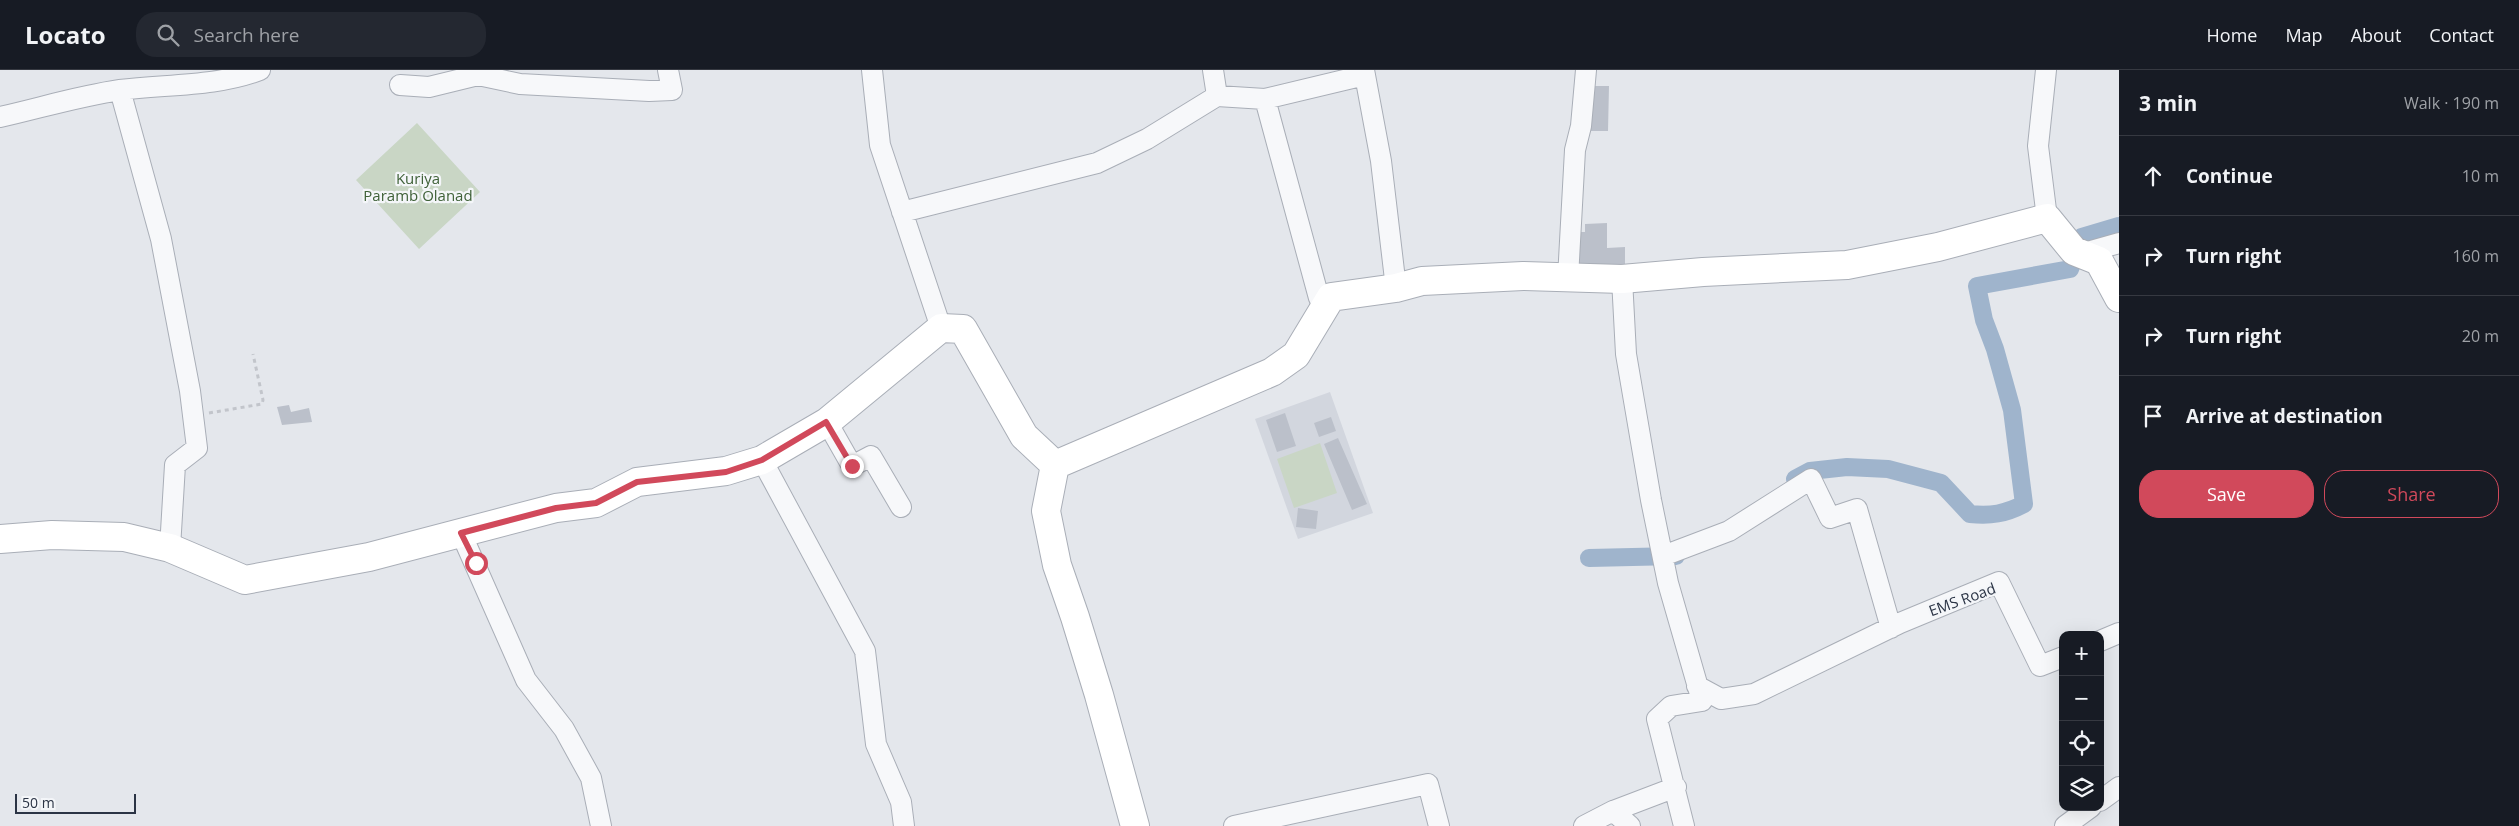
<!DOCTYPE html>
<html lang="en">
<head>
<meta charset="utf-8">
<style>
	body { margin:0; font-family:"Open Sans",sans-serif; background:#242831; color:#f1f3f6 }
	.controls { position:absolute; right:15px; bottom:15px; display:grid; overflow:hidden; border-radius:10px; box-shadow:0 5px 20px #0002 }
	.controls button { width:45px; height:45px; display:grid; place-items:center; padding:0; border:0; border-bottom:1px solid #363941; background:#171b24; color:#f1f3f6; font:25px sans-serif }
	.scale { position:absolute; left:15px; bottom:12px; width:121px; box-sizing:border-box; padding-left:5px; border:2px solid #2b3445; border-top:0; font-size:14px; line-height:18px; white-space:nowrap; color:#2b3445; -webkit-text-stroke:4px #f4f6f9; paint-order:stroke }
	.stop { position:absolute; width:15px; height:15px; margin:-11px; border:4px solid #d1495b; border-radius:50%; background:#fff }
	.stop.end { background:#d1495b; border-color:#fff; box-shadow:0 1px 5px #0008 }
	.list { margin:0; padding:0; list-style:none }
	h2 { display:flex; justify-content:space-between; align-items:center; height:65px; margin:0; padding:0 20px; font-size:21px }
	h2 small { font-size:16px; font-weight:400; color:#9ea1a6 }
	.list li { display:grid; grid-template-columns:32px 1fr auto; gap:15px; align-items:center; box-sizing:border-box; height:80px; padding:0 20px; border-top:1px solid #363941 }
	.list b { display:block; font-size:19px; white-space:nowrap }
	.list em { font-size:16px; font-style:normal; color:#9ea1a6 }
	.actions { display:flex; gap:10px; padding:15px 20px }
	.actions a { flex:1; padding:11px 0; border:1px solid #d1495b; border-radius:20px; text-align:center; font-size:18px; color:#d1495b }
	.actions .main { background:#d1495b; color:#fff }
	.icon { flex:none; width:28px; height:28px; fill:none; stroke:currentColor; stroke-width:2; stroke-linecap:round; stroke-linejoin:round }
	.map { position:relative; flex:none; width:2119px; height:756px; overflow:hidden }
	header { display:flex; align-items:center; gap:30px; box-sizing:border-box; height:70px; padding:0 25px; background:#171b24; border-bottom:1px solid #363941 }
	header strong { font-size:24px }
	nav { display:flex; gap:28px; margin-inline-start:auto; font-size:18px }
	.search { width:350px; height:45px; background:#242831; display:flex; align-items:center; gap:12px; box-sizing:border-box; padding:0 18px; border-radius:20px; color:#9ea1a6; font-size:19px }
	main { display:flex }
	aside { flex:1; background:#171b24 }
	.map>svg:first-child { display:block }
</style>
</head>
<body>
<header>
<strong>Locato</strong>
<div class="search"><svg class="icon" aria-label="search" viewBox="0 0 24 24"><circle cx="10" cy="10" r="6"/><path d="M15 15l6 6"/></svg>Search here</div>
<nav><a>Home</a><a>Map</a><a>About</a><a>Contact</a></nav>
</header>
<main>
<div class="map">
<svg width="2119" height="756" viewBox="0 0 2119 756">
	<rect width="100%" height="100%" fill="#e4e7ec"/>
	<!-- built -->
	<path fill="#d2d6de" d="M1330,322l43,121 -75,26 -43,-120z"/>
	<!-- green -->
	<path fill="#c9d6c5" d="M417,53l63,69 -61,57 -63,-69z
		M1320,373l17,50 -43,15 -17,-49z"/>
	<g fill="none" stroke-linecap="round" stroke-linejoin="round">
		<!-- canal -->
		<path stroke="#9fb4cc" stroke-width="18" d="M2080,173l2,-6 37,-11
			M1795,409l15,-8 37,-4 41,2 53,14 29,31c21,2 35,0 54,-10l-12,-94 -17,-61 -11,-29 -7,-34 93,-17 3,-8
			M1589,488l87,-2"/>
	</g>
	<!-- building -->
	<path fill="#bbc0ca" d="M1591,16h18l-1,45h-18z
		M1607,153v25l18,-1v22l-52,-4 5,-33h7v-8z
		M289,335l2,7 18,-4 3,14 -30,3 -5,-18z
		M1285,343l11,33 -19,6 -11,-32z
		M1331,347l5,14 -17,6 -5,-14z
		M1338,368l29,66 -15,6 -28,-66z
		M1298,438l20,3 -2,18 -20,-2z"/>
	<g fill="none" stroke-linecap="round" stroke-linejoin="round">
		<defs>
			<path id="street" d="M872,0l8,75 61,183
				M1213,0l4,26
				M1364,0l17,91 15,127
				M2046,0l-8,76 9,72
				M400,15l29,2 49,-12 42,9 129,7 23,-1 -4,-20
				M120,20l41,149 29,152 7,57 -22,17 -5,83
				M1265,29l54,199 12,-1
				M0,47c40,-9 79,-21 120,-27 45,-6 96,-3 140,-20
				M902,142l195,-49 50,-24 70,-43 48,3 100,-24
				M2080,184l39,-11
				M1568,208l7,-128 6,-24 5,-56
				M1622,209l4,75 25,146 17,83 34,118 -31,5 -14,13 27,107
				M827,352l25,44 19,-10 30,51
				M762,390l103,191 11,93 25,58 3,24
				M461,463l65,147 38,49 27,49 10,48
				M1663,486l66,-25 82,-52 19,39 27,-9 34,119
				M2100,571l19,-8
				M1697,616l24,13 33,-5 146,-71 99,-41 41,84 23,-9
				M2100,731l19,-14
				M1613,741l63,-24
				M1234,756l194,-42 11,42
				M1584,756l29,-15 17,15
				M2065,756l26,-19"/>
			<path id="secondary" d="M1055,395l-9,46 11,54 18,52 24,78 36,131
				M0,469l52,-4 72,2 46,11 75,32 124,-23 187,-49 40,-5 41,-21 89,-11 36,-11 65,-38 114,-94 22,1 61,107 31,29 217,-93 24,-17 35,-58 65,-9 26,-7 101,-5 99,3 81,-7 144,-7 91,-18 109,-29 27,33 25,10 20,37"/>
		</defs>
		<!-- street casing -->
		<use href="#street" stroke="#a9aeb7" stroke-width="22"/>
		<!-- secondary casing -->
		<use href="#secondary" stroke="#a9aeb7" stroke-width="30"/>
		<!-- path -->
		<path stroke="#c2c5cb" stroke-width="3" stroke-dasharray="4 4" stroke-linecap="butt" d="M209,343l53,-9 1,-4 -10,-46"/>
		<!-- street -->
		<use href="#street" stroke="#f7f8fa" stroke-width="20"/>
		<!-- secondary -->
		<use href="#secondary" stroke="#fff" stroke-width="28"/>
	</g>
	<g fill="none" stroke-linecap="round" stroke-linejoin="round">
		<!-- route -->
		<path stroke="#d1495b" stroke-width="6" d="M476,493l-15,-30 95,-25 40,-5 41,-21 89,-10 36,-12 64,-38 26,44"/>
	</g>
	<g text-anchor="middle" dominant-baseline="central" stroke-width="4.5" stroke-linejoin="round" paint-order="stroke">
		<!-- park labels -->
		<g font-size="15" fill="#3f6138" stroke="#f4f6f9">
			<text x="418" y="108">Kuriya<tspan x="418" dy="17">Paramb Olanad</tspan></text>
		</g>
		<!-- street labels -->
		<g font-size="15" fill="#2b3445" stroke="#f4f6f9">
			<text transform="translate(1962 529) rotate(-20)">EMS Road</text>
		</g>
	</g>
</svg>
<div class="controls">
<button>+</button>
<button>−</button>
<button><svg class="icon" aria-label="locate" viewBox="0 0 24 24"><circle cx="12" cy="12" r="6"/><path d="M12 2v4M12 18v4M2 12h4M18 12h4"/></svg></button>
<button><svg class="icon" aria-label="layers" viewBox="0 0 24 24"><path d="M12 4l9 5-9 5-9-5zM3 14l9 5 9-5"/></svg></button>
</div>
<div class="scale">50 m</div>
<div class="stop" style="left:476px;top:493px"></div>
<div class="stop end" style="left:852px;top:396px"></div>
</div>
<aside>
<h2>3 min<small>Walk · 190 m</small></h2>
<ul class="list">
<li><svg class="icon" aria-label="ahead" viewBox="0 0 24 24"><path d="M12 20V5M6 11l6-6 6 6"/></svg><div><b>Continue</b></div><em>10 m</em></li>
<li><svg class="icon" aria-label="right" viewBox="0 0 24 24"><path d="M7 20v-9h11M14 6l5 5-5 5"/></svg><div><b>Turn right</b></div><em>160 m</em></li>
<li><svg class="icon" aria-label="right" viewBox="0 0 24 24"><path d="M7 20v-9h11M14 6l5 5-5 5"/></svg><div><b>Turn right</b></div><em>20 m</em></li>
<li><svg class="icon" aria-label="arrive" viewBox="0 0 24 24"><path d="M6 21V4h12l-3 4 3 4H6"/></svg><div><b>Arrive at destination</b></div></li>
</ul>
<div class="actions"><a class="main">Save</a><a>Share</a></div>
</aside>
</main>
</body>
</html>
